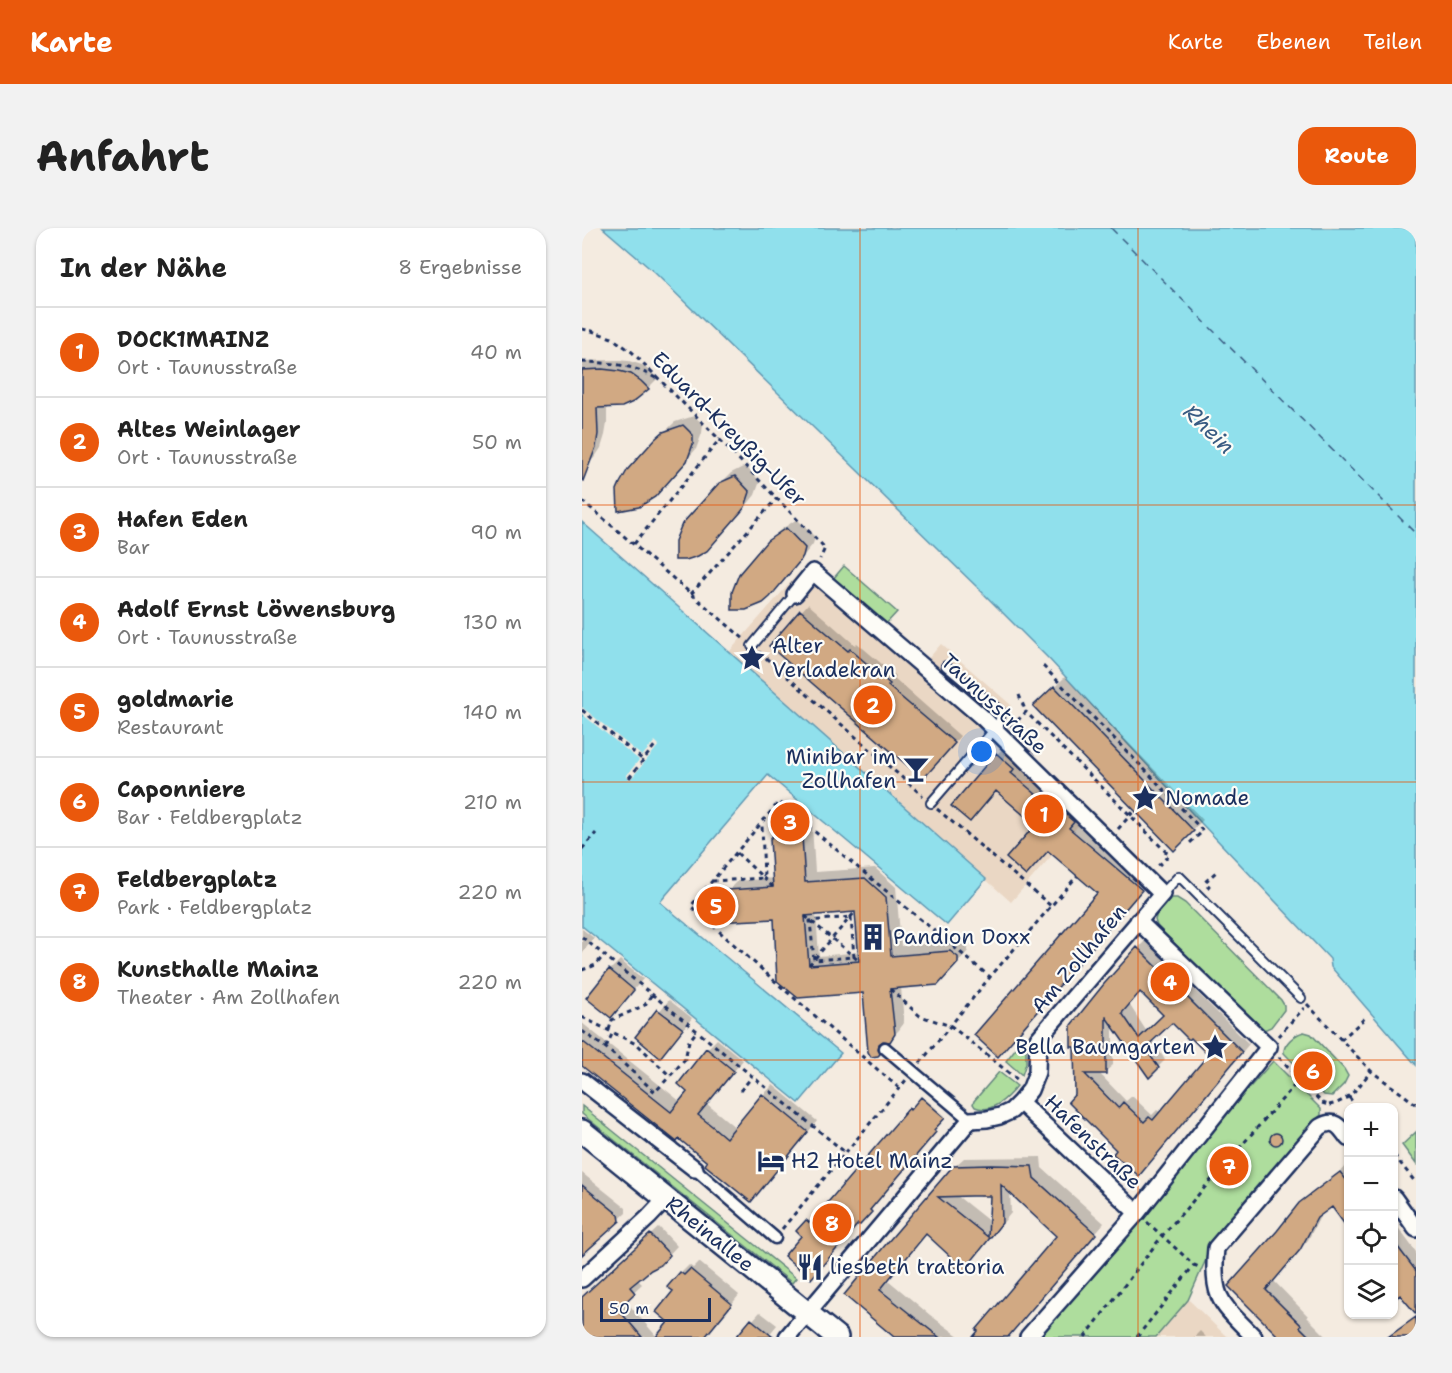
<!DOCTYPE html>
<html lang="de">
<head>
<meta charset="utf-8">
<style>
	body { margin:0; font-family:"Shantell Sans",sans-serif; background:#f2f2f2; color:#222 }
	.controls { position:absolute; right:18px; bottom:18px; display:grid; overflow:hidden; border-radius:12px; box-shadow:0 2px 4px #0004 }
	.controls button { width:54px; height:54px; display:grid; place-items:center; padding:0; border:0; border-bottom:2px solid #e0e0e0; background:#fff; color:#222; font:30px sans-serif }
	.scale { position:absolute; left:18px; bottom:15px; width:111px; box-sizing:border-box; padding-left:6px; border:3px solid #1b2f5e; border-top:0; font-size:16px; line-height:21px; white-space:nowrap; color:#1b2f5e; -webkit-text-stroke:4px #fdfcf7; paint-order:stroke }
	.you { position:absolute; left:400px; top:524px; width:21px; height:21px; margin:-15px; border:4px solid #fff; border-radius:50%; background:#1a73e8; box-shadow:0 0 0 9px #1a73e833 }
	.badge { display:grid; place-items:center; width:39px; height:39px; border-radius:50%; background:#ea580c; color:#fff; font-size:20px; font-weight:700 }
	.pin { position:absolute; translate:-50% -50%; border:3px solid #fff; box-shadow:0 2px 6px #0006 }
	.list { margin:0; padding:0; list-style:none }
	h2 { display:flex; justify-content:space-between; align-items:center; height:78px; margin:0; padding:0 24px; font-size:26px }
	h2 small { font-size:20px; font-weight:400; color:#767676 }
	.list li { display:grid; grid-template-columns:39px 1fr auto; gap:18px; align-items:center; box-sizing:border-box; height:90px; padding:0 24px; border-top:2px solid #e0e0e0 }
	.list b { display:block; font-size:22px; white-space:nowrap }
	.list p { margin:0; font-size:20px; white-space:nowrap; color:#767676 }
	.list em { font-size:20px; font-style:normal; color:#767676 }
	.icon { flex:none; width:33px; height:33px; fill:none; stroke:currentColor; stroke-width:2; stroke-linecap:round; stroke-linejoin:round }
	.map { position:relative; flex:none; width:834px; height:1109px; overflow:hidden; border-radius:18px }
	header { display:flex; align-items:center; gap:36px; box-sizing:border-box; height:84px; padding:0 30px; background:#ea580c; color:#fff }
	header strong { font-size:28px }
	nav { display:flex; gap:33px; margin-inline-start:auto; font-size:21px }
	.intro { display:flex; align-items:center; justify-content:space-between; box-sizing:border-box; height:144px; padding:0 36px }
	h1 { margin:0; font-size:42px }
	.button { padding:15px 27px; border-radius:18px; background:#ea580c; color:#fff; font-size:21px; font-weight:700 }
	main { display:flex; gap:36px; padding:0 36px }
	aside { flex:1; background:#fff; border-radius:18px; box-shadow:0 2px 4px #0004 }
	.map>svg:first-child { display:block }
</style>
</head>
<body>
<header>
<strong>Karte</strong>
<nav><a>Karte</a><a>Ebenen</a><a>Teilen</a></nav>
</header>
<div class="intro"><h1>Anfahrt</h1><a class="button">Route</a></div>
<main>
<aside>
<h2>In der Nähe<small>8 Ergebnisse</small></h2>
<ul class="list">
<li><span class="badge">1</span><div><b>DOCK1MAINZ</b><p>Ort · Taunusstraße</p></div><em>40 m</em></li>
<li><span class="badge">2</span><div><b>Altes Weinlager</b><p>Ort · Taunusstraße</p></div><em>50 m</em></li>
<li><span class="badge">3</span><div><b>Hafen Eden</b><p>Bar</p></div><em>90 m</em></li>
<li><span class="badge">4</span><div><b>Adolf Ernst Löwensburg</b><p>Ort · Taunusstraße</p></div><em>130 m</em></li>
<li><span class="badge">5</span><div><b>goldmarie</b><p>Restaurant</p></div><em>140 m</em></li>
<li><span class="badge">6</span><div><b>Caponniere</b><p>Bar · Feldbergplatz</p></div><em>210 m</em></li>
<li><span class="badge">7</span><div><b>Feldbergplatz</b><p>Park · Feldbergplatz</p></div><em>220 m</em></li>
<li><span class="badge">8</span><div><b>Kunsthalle Mainz</b><p>Theater · Am Zollhafen</p></div><em>220 m</em></li>
</ul>
</aside>
<div class="map">
<svg width="834" height="1109" viewBox="0 0 834 1109">
	<rect width="100%" height="100%" fill="#f4ebe0"/>
	<filter id="ink" filterUnits="userSpaceOnUse"><feTurbulence type="fractalNoise" baseFrequency=".0167" numOctaves="2"/><feDisplacementMap in="SourceGraphic" scale="12" xChannelSelector="R" yChannelSelector="G"/><feConvolveMatrix kernelMatrix="1 2 1 2 8 2 1 2 1" color-interpolation-filters="sRGB"/></filter>
	<g filter="url(#ink)">
		<!-- built -->
		<path fill="#ead7c4" d="M224,337l116,101 19,-22 70,61 -22,24 95,90 -73,83 -97,-87 -185,-163z
			M607,1072l38,37h-70z"/>
		<!-- green -->
		<path fill="#aedd9d" stroke="#64867e" stroke-width="1.5" d="M262,338l53,46 -12,13 -52,-46z
			M589,670h6l8,5 96,97 3,5v5l-13,17 -7,3 -5,-2 -102,-102 -2,-6 2,-7z
			M722,804l7,2 33,35 4,7 -4,8 -12,12 -8,-1 -40,-42c-1,-9 11,-19 20,-21z
			M437,816l7,6v13l-4,12 -16,-14z
			M691,833l48,48v6l-113,140 -20,45 -32,37h-127z
			M417,844l18,14c-10,12 -25,28 -42,21l-2,-3 1,-3z
			M0,878l214,172 -4,5 -210,-169z
			M834,904v32l-14,-19z"/>
		<!-- water -->
		<path fill="#90e0ec" stroke="#6199b3" stroke-width="1.5" d="M21,0h813v837l-85,-98 -1,-8 -128,-135 -152,-164 -72,-72 -324,-316z
			M0,294l404,357 -39,46 -179,-150 -108,127 181,151 -42,50 -217,-177z"/>
		<!-- pier -->
		<path fill="#f4ebe0" d="M0,479l60,49 13,-15 4,4 -29,35 -4,-4 13,-16 -57,-46z"/>
		<!-- shadow -->
		<path fill="#0003" fill-rule="evenodd" d="M33,132l14,1 13,4 16,13 -10,10 -41,18v17l-2,12 -4,13 -6,9 -13,13v-109z
			M112,188l9,8 -1,9 -6,16 -31,36 -9,-45 19,-18z
			M163,238l15,15 -5,14 -31,38 -11,11 7,-60 11,-11z
			M215,291l18,18 -2,7 -33,41 -11,11 -1,-54 11,-11z
			M226,376l47,41 2,-2 39,33 -2,2 66,58 -30,35 -159,-126z
			M483,449l138,143 -29,28 -139,-142z
			M426,516l143,135 -143,166 91,-152 -62,-69 -40,-34 -17,20 17,-56z
			M224,579l5,4 4,61 60,-4 21,19 5,59 60,-5 7,6v4l-20,22 -47,14 3,36 -5,7 -11,11v3l-10,10 -14,-63 -66,5 -23,-79 -64,-8 27,-28 36,-3 15,-59 11,-11zM274,683l4,41 -41,4 -3,-42z
			M0,701l12,9 -12,15z
			M563,713l104,103 -102,122 -29,-16 -41,-55 -1,-50 62,-97zM559,762l24,25 -18,17 -18,-28zM590,793l19,15 19,19 -49,58 -4,-3 -5,5 -20,-19 -6,5 -28,-29h7l8,-7v-40l36,51 16,-16 -13,-21z
			M38,732l23,19 -32,37 -1,-46z
			M87,772l23,18 -22,28 -10,10 -23,-19z
			M0,795l99,79 9,-10 17,-43 10,-10 26,21 -36,44 29,24 27,-33 10,-10 44,36 -56,69 -10,10 -41,-39 -128,-97z
			M737,825l12,12 -16,15 -12,-12z
			M341,869l22,19 -11,13 2,2 -66,77 2,2 -12,13 -57,12 -4,-4 9,-11 4,3 98,-114 2,1z
			M690 910a5 5 0 1 1 10 0a5 5 0 1 1-10 0Z
			M459,929l1,11 62,55 -38,44 -58,70h-33l84,-101 -49,-45 1,22 -40,49 -9,9 -7,-12 -28,-26 -39,47 42,35 30,22h-63l-51,-42 108,-128 10,-9zM374,967h35l-1,27z
			M766,937v62l-16,-22 -9,6 -15,29 -34,41 34,35 -1,1 20,20h-46l-51,-51 70,-82 9,-9z
			M0,945l44,35v5l-44,41z
			M812,994l22,30v61l-15,-20 -7,5z
			M77,999l18,19 -17,18 -23,15 5,5 -17,16 32,37h-51l-24,-7v-30z
			M117,1034l40,33 -34,42h-47l12,-15 5,-31 6,-18 8,-8 4,3z
			M178,1084l17,13 -10,12h-29z
			M618,1103l6,6h-12z"/>
		<g fill="none" stroke-linecap="round" stroke-linejoin="round">
			<!-- ferry -->
			<path stroke="#385b82" stroke-width="1.5" stroke-dasharray="8 6" stroke-linecap="butt" d="M529,0l305,306"/>
		</g>
		<!-- building -->
		<path fill="#d1a983" stroke="#1b2f5e" stroke-width="1.5" fill-rule="evenodd" d="M20,141l17,2 12,3 10,7 8,8 -16,13 -11,5 -25,1 1,26 -2,13 -13,34 -1,-1v-110z
			M101,197l10,10v9l-6,17 -32,36 -16,10 -21,4 -1,-21 3,-7 8,-14 27,-30 8,-7z
			M153,248l15,16 -5,15 -4,5 -34,39 -9,5 -12,4h-11v-19l7,-17 37,-41z
			M204,300l19,20 -2,8 -3,5 -30,36 -7,6 -17,7h-14v-18l7,-18 28,-33z
			M218,382l48,41 2,-2 40,35 -2,2 67,57 -32,36 -154,-133z
			M472,458l140,145 -20,20 -141,-145z
			M414,525l18,16 -3,4 39,33 2,-3 22,19 -5,6 73,62 -144,167 -24,-22 123,-142 -49,-42 -22,25 -20,-18 29,-33 -39,-34 -26,31 -19,-16z
			M214,588l5,5 4,61 60,-4 21,19 5,59 59,-5 8,6v6l-20,22 -48,4 5,45 -5,8 -7,-1 -4,3 -1,6 2,4 -2,2 -7,1 -3,-5 -5,-59 -65,5 -21,-17 -3,-62 -61,3 -7,-6 3,-8 18,-18 46,-3 -3,-48 18,-21zM273,684l4,49 -50,4 -4,-49z
			M555,719l105,105 -103,124 -26,-22 3,-4 -48,-48 7,-8 -1,-47h-3v-22l33,-41zM558,764l23,23 -24,23 -17,-25zM524,789l43,61 10,-10 -14,-20 27,-25 17,17 2,-2 17,17 -55,65 -4,-3 -5,5 -21,-20 -5,6 -33,-34h21z
			M27,741l25,21 -23,28 -25,-20z
			M75,781l26,20 -23,29 -25,-21z
			M0,813l89,71 16,-20 -9,-8 28,-36 28,23 -36,44 14,11 14,12 36,-44 46,38 -57,70 -46,-37 2,-3 -28,-23 -2,3 -95,-76z
			M733,826l14,15 -14,13 -14,-14z
			M339,869l24,21 -11,12 2,2 -66,78 2,2 -12,13 -2,-1 -47,55 -27,-23 17,-20 -5,-5 10,-11 4,3 99,-115 1,2z
			M688 911a6 6 0 1 1 12 0a6 6 0 1 1-12 0Z
			M409,937l41,1 2,12 62,56 -88,103h-35l5,-6 -2,-1 80,-94 -55,-51 1,38 -40,50 -12,-10 3,-4 -27,-25 -46,56 59,47h-45l-50,-42 43,-52 66,-77zM408,968l-2,41 -50,-40 33,-1z
			M758,944l8,10v47l-16,-22 -15,11 -17,32 -34,40 35,35 -1,2 10,10h-31l-51,-51 49,-55 22,-28z
			M0,957l37,30 1,6 -38,34z
			M68,1006l20,21 -9,10 -10,5 -21,17 5,6 -17,16 24,28h-60v-40z
			M812,1014l22,29v43l-16,-19 -6,5z
			M108,1041l42,35 -27,33h-49l12,-15 -12,-10 17,-21 -6,-4 13,-15 4,3z
			M834,1089v20h-28z
			M169,1091l22,18h-37z"/>
		<g fill="none" stroke-linecap="round" stroke-linejoin="round">
			<defs>
				<path id="service" d="M170,418l43,-52
					M364,438l55,46 -3,20
					M349,575l63,-73
					M580,666l17,-18 122,122"/>
				<path id="pedestrian" d="M303,820l85,72
					M113,941l80,69"/>
				<path id="minor" d="M0,853l113,88
					M438,874l117,111
					M812,970l22,31
					M0,1051l67,-62 17,-18
					M205,1109l183,-217 17,-1 13,-3 11,-5 9,-9 10,-12 7,-18 1,-33 124,-145 -179,-176 -170,-146 -18,22
					M446,1109l109,-124 132,-166 -131,-126
					M672,1109c-33,-34 -43,-38 -38,-89l104,-121c15,-9 20,0 28,11"/>
				<path id="secondary" d="M0,903l255,206"/>
			</defs>
			<!-- service casing -->
			<use href="#service" stroke="#1b2f5e" stroke-width="12"/>
			<!-- pedestrian casing -->
			<use href="#pedestrian" stroke="#1b2f5e" stroke-width="15"/>
			<!-- minor casing -->
			<use href="#minor" stroke="#1b2f5e" stroke-width="20"/>
			<!-- secondary casing -->
			<use href="#secondary" stroke="#1b2f5e" stroke-width="26"/>
			<!-- path -->
			<path stroke="#1b2f5e" stroke-width="3" stroke-dasharray="4.5 4.5" stroke-linecap="butt" d="M0,101l10,2 20,7 20,14 92,92 101,104 -5,11
				M0,134c29,1 50,2 75,17
				M0,273l15,12 148,127
				M52,316l86,-105
				M109,366l86,-96
				M177,424l164,144
				M461,438l106,108 54,57 -13,12
				M437,467l7,17
				M0,482l61,50
				M429,499l15,-15 104,103 39,40 -13,13
				M47,550l27,-34
				M355,581l114,97
				M536,601l16,-18
				M0,621l14,-16
				M155,625l36,34
				M130,653l52,-3 -2,-53
				M625,660l2,-2 -4,-4 11,-10
				M223,688l54,45
				M269,689l3,40 -40,3 -4,-39z
				M0,709l264,216
				M227,737l46,-53
				M0,742l14,-5 8,-10
				M308,761l30,27 31,10 68,55
				M725,776l64,67 45,33
				M0,789l56,28 32,31 15,-17 4,-18 8,-10
				M27,802l3,-10 33,-15 7,-11
				M0,803l24,17 49,44 15,-16
				M696,808l26,-28
				M759,812l24,-22
				M24,819l7,-15
				M697,829l43,46 7,2
				M338,835l70,-86 87,-101
				M317,860l-113,-97 -95,-85 88,-104 211,175
				M158,863l12,-14
				M767,869l8,11
				M747,877c21,-4 29,-18 42,-34
				M812,927l22,28
				M565,994l47,43 7,3
				M200,1001l124,-149
				M503,1109l77,-101 138,-157
				M555,1109l57,-72"/>
			<!-- service -->
			<use href="#service" stroke="#fdfcf7" stroke-width="8"/>
			<!-- pedestrian -->
			<use href="#pedestrian" stroke="#fdfcf7" stroke-width="10"/>
			<!-- minor -->
			<use href="#minor" stroke="#fdfcf7" stroke-width="15"/>
			<!-- secondary -->
			<use href="#secondary" stroke="#fdfcf7" stroke-width="21"/>
		</g>
	</g>
	<!-- grid -->
	<path fill="none" stroke="#e8590c" stroke-width="1.5" stroke-opacity="0.55" d="M278,0v1109M556,0v1109M0,277h834M0,554h834M0,832h834"/>
	<!-- icons -->
	<defs>
		<symbol id="sight-bare" viewBox="-9 -9 18 18"><path d="M0-6L1.8-2.2L6-1.7L2.9 1.2L3.7 5.4L0 3.3L-3.7 5.4L-2.9 1.2L-6-1.7L-1.8-2.2Z" fill="#1b2f5e" stroke="#fdfcf7" stroke-width="2.5" paint-order="stroke"/></symbol>
		<symbol id="bar-bare" viewBox="-9 -9 18 18"><path d="M-6-5H6L.8 .8V4.5H3.5V6h-7V4.5H-.8V.8Z" fill="#1b2f5e" stroke="#fdfcf7" stroke-width="2.5" paint-order="stroke"/></symbol>
		<symbol id="building-bare" viewBox="-9 -9 18 18"><path d="M-4-6H4V6H1V3H-1V6H-4ZM-2.5-4.3h1.7v1.8h-1.7ZM.8-4.3h1.7v1.8H.8ZM-2.5-1h1.7V.8h-1.7ZM.8-1h1.7V.8H.8Z" fill="#1b2f5e" stroke="#fdfcf7" stroke-width="2.5" paint-order="stroke"/></symbol>
		<symbol id="hotel-bare" viewBox="-9 -9 18 18"><path d="M-6-4.5h1.5V1H6V5H4.5V3h-9V5H-6ZM-4 0a1.8 1.8 0 1 1 3.6 0ZM.5 0V-2.5h3Q6-2.5 6 0Z" fill="#1b2f5e" stroke="#fdfcf7" stroke-width="2.5" paint-order="stroke"/></symbol>
		<symbol id="restaurant-bare" viewBox="-9 -9 18 18"><path d="M-5-6h1v4h1v-4h1v4h1v-4h1v5L-1.5 .5V6h-2V.5L-5-1ZM5-6V6H3V1.5H1.5Q1.5-4 5-6Z" fill="#1b2f5e" stroke="#fdfcf7" stroke-width="2.5" paint-order="stroke"/></symbol>
	</defs>
	<g fill-rule="evenodd">
		<use href="#sight-bare" x="151" y="411" width="38" height="38"/>
		<use href="#bar-bare" x="315" y="522" width="38" height="38"/>
		<use href="#sight-bare" x="544" y="551" width="38" height="38"/>
		<use href="#building-bare" x="272" y="690" width="38" height="38"/>
		<use href="#sight-bare" x="614" y="800" width="38" height="38"/>
		<use href="#hotel-bare" x="170" y="914" width="38" height="38"/>
		<use href="#restaurant-bare" x="209" y="1020" width="38" height="38"/>
	</g>
	<g text-anchor="middle" dominant-baseline="central" stroke-width="4.5" stroke-linejoin="round" paint-order="stroke">
		<!-- street labels -->
		<g font-size="21" fill="#1b2f5e" stroke="#fdfcf7">
			<text transform="translate(147 201) rotate(45)">Eduard-Kreyßig-Ufer</text>
			<text transform="translate(412 476) rotate(43)">Taunusstraße</text>
			<text transform="translate(497 731) rotate(-50)">Am Zollhafen</text>
			<text transform="translate(511 914) rotate(44)">Hafenstraße</text>
			<text transform="translate(128 1006) rotate(39)">Rheinallee</text>
		</g>
		<!-- poi labels -->
		<g font-size="21" fill="#1b2f5e" stroke="#fdfcf7" text-anchor="start">
			<text x="190" y="418">Alter<tspan x="190" dy="24">Verladekran</tspan></text>
			<text x="314" y="529" text-anchor="end">Minibar im<tspan x="314" dy="24">Zollhafen</tspan></text>
			<text x="583" y="570">Nomade</text>
			<text x="311" y="709">Pandion Doxx</text>
			<text x="613" y="819" text-anchor="end">Bella Baumgarten</text>
			<text x="209" y="933">H2 Hotel Mainz</text>
			<text x="248" y="1039">liesbeth trattoria</text>
		</g>
		<!-- water labels -->
		<g font-size="22" font-style="italic" fill="#385b82" stroke="#fdfcf7">
			<text transform="translate(627 201) rotate(44)">Rhein</text>
		</g>
	</g>
</svg>
<div class="controls">
<button>+</button>
<button>−</button>
<button><svg class="icon" aria-label="locate" viewBox="0 0 24 24"><circle cx="12" cy="12" r="6"/><path d="M12 2v4M12 18v4M2 12h4M18 12h4"/></svg></button>
<button><svg class="icon" aria-label="layers" viewBox="0 0 24 24"><path d="M12 4l9 5-9 5-9-5zM3 14l9 5 9-5"/></svg></button>
</div>
<div class="scale">50 m</div>
<div class="you"></div>
<div class="pin badge" style="left:462px;top:586px">1</div>
<div class="pin badge" style="left:291px;top:477px">2</div>
<div class="pin badge" style="left:208px;top:594px">3</div>
<div class="pin badge" style="left:588px;top:754px">4</div>
<div class="pin badge" style="left:134px;top:678px">5</div>
<div class="pin badge" style="left:731px;top:843px">6</div>
<div class="pin badge" style="left:647px;top:938px">7</div>
<div class="pin badge" style="left:250px;top:995px">8</div>
</div>
</main>
</body>
</html>
